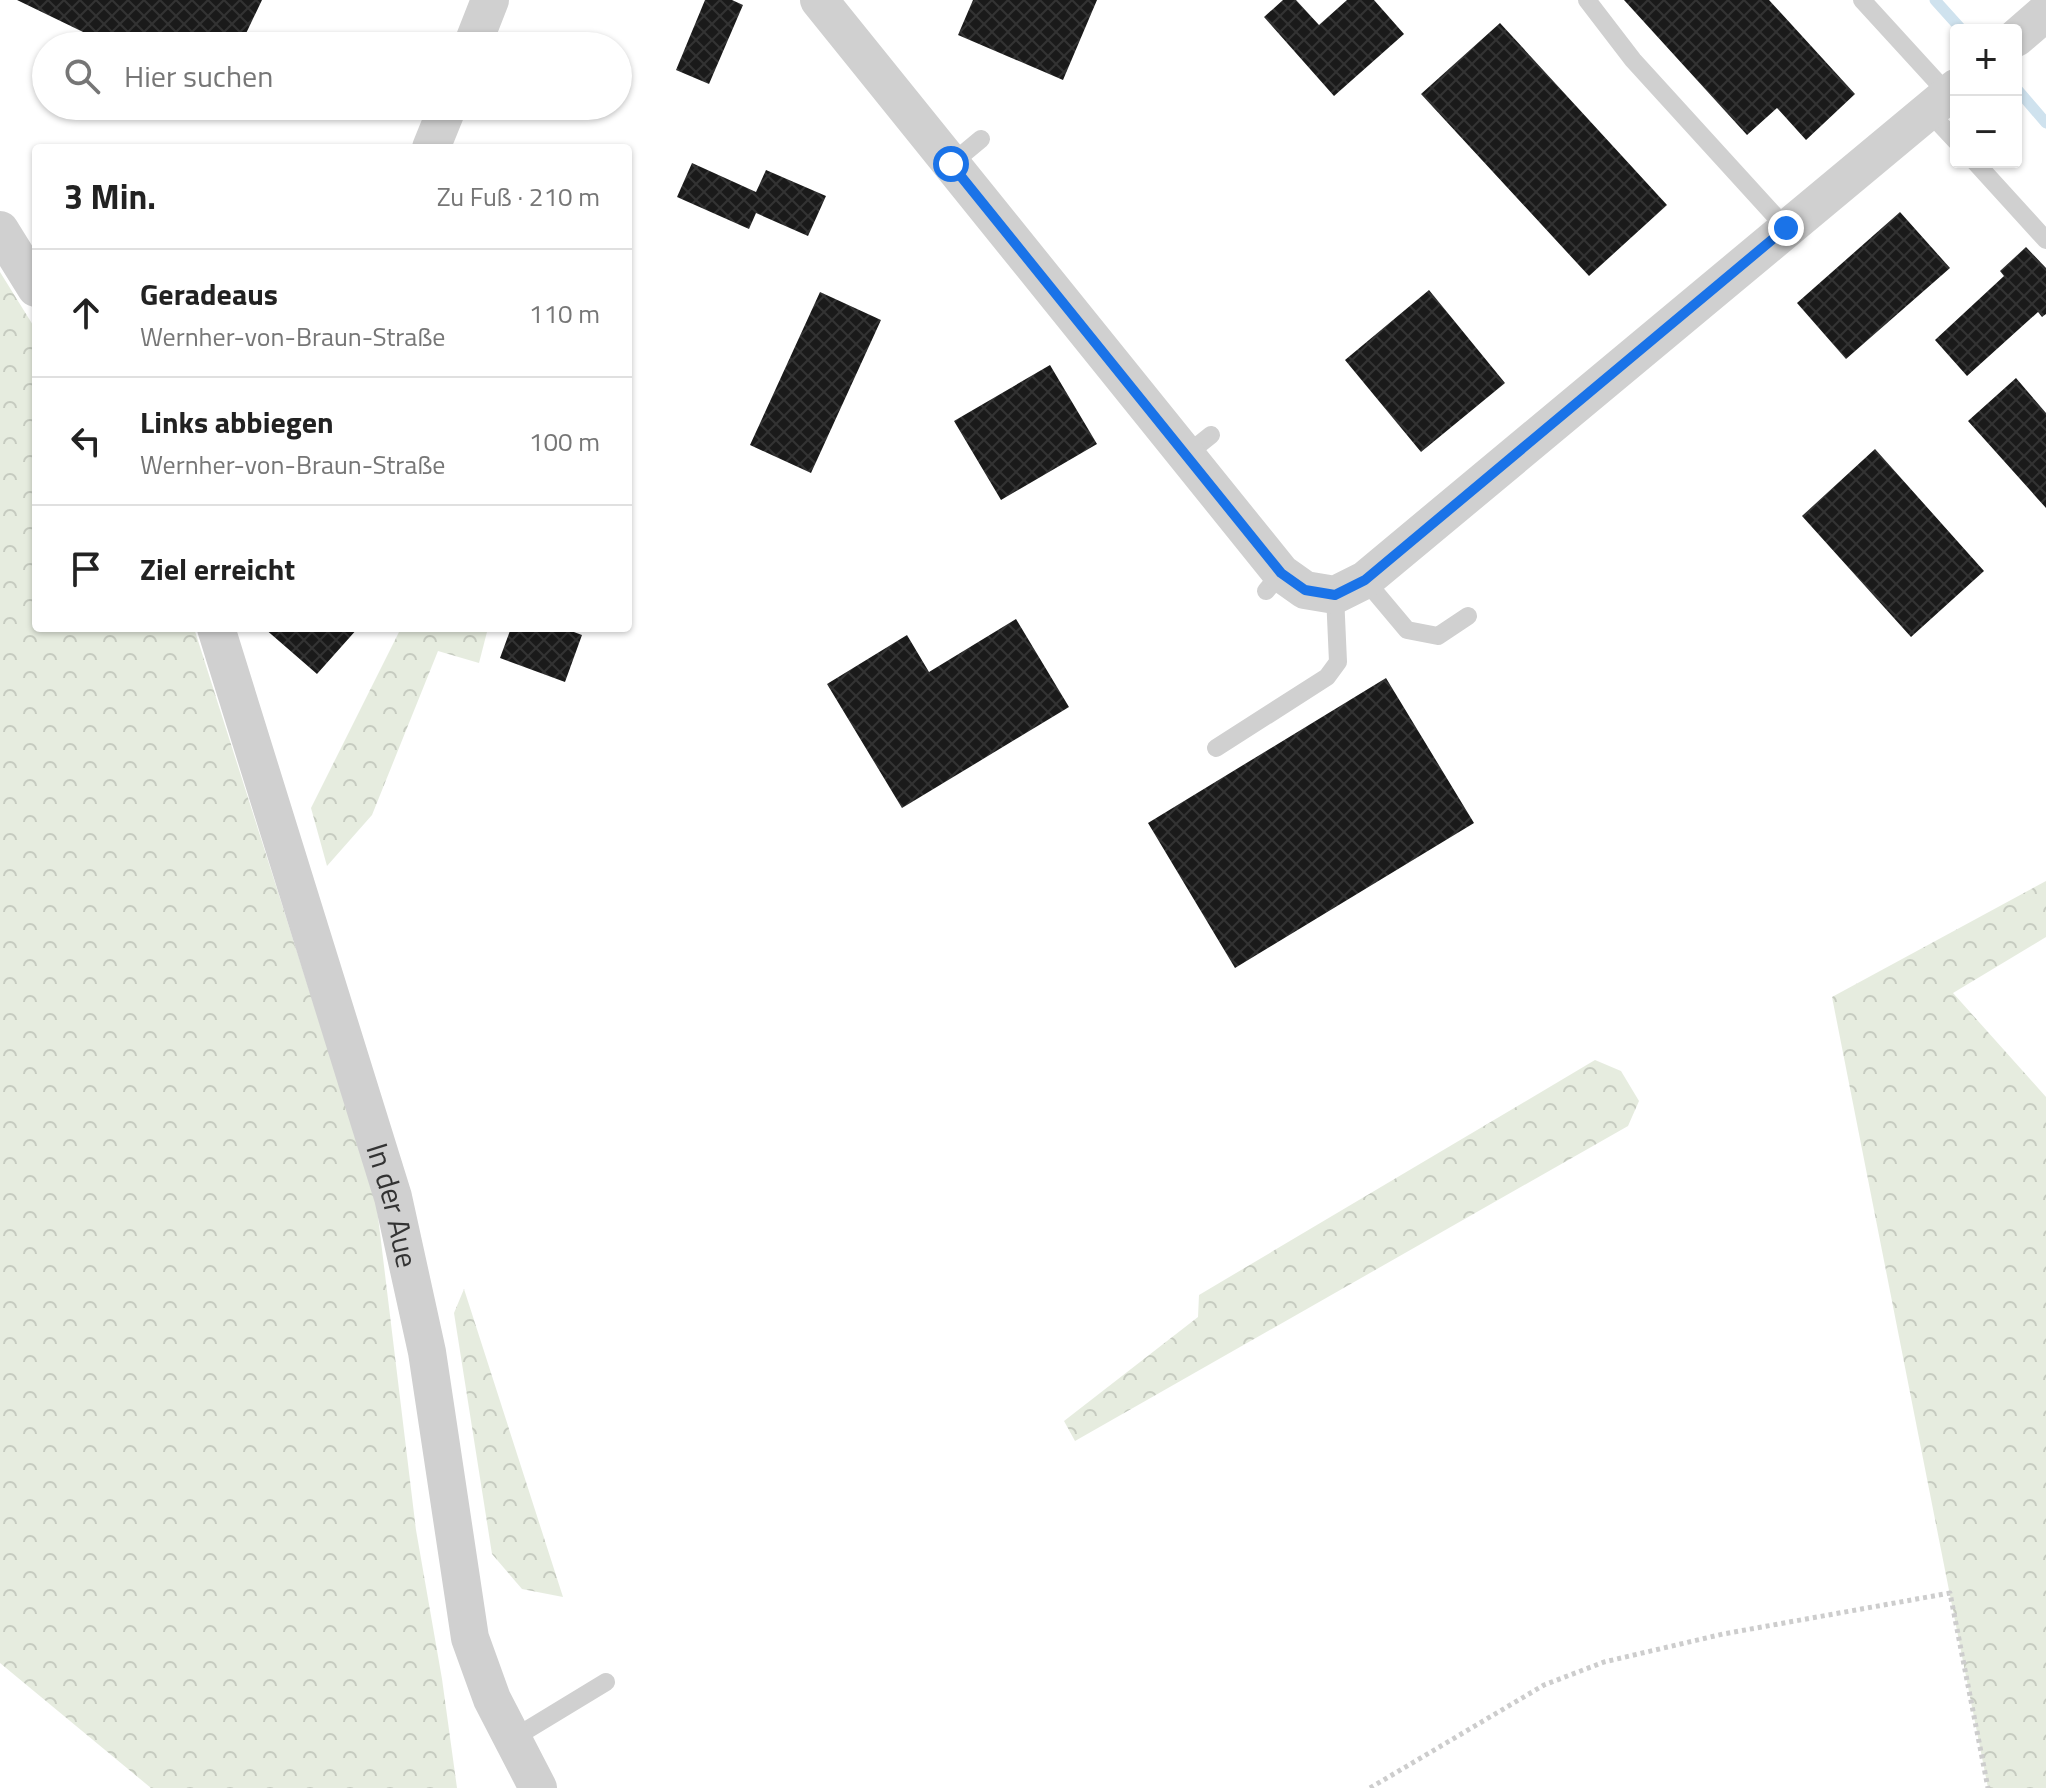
<!DOCTYPE html>
<html lang="de">
<head>
<meta charset="utf-8">
<style>
	body { margin:0; font-family:"Titillium Web",sans-serif; background:#f2f2f2; color:#222 }
	.controls { position:absolute; right:24px; top:24px; display:grid; overflow:hidden; border-radius:8px; box-shadow:0 2px 6px #0004 }
	.controls button { width:72px; height:72px; display:grid; place-items:center; padding:0; border:0; border-bottom:2px solid #e0e0e0; background:#fff; color:#222; font:40px sans-serif }
	.stop { position:absolute; width:24px; height:24px; margin:-18px; border:6px solid #1a73e8; border-radius:50%; background:#fff }
	.stop.end { background:#1a73e8; border-color:#fff; box-shadow:0 2px 8px #0008 }
	.list { margin:0; padding:0; list-style:none }
	h2 { display:flex; justify-content:space-between; align-items:center; height:104px; margin:0; padding:0 32px; font-size:34px }
	h2 small { font-size:26px; font-weight:400; color:#767676 }
	.list li { display:grid; grid-template-columns:52px 1fr auto; gap:24px; align-items:center; box-sizing:border-box; height:128px; padding:0 32px; border-top:2px solid #e0e0e0 }
	.list b { display:block; font-size:30px; white-space:nowrap }
	.list p { margin:0; font-size:26px; white-space:nowrap; color:#767676 }
	.list em { font-size:26px; font-style:normal; color:#767676 }
	.icon { flex:none; width:44px; height:44px; fill:none; stroke:currentColor; stroke-width:2; stroke-linecap:round; stroke-linejoin:round }
	.map { position:relative; flex:none; width:2046px; height:1788px; overflow:hidden }
	.search { position:absolute; background:#fff; box-shadow:0 2px 6px #0004; left:32px; top:32px; width:600px; height:88px; display:flex; align-items:center; gap:20px; box-sizing:border-box; padding:0 28px; border-radius:44px; color:#767676; font-size:30px }
	.panel { position:absolute; background:#fff; box-shadow:0 2px 6px #0004; left:32px; top:144px; width:600px; height:488px; border-radius:8px }
	.map>svg:first-child { display:block }
</style>
</head>
<body>
<div class="map">
<svg width="2046" height="1788" viewBox="0 0 2046 1788">
	<defs>
		<pattern id="forest-crowns" width="20" height="18" patternUnits="userSpaceOnUse" patternTransform="scale(2)"><rect width="20" height="18" fill="#e6ecdf"/><path d="M2 6a3 3 0 1 1 6 0M12 15a3 3 0 1 1 6 0" fill="none" stroke="#c6cbc0"/></pattern>
		<pattern id="building-cross-hatch" width="8" height="8" patternUnits="userSpaceOnUse" patternTransform="scale(2)"><rect width="8" height="8" fill="#1a1a1a"/><path d="M0 0l8 8M0 8l8-8" fill="none" stroke="#333"/></pattern>
	</defs>
	<rect width="100%" height="100%" fill="#fff"/>
	<!-- forest -->
	<path fill="url(#forest-crowns)" d="M0,272l36,58v298h158l182,572 40,330 26,149 15,109h-306l-151,-125z
		M401,628h87l-9,35 -41,-12 -66,164 -45,51 -16,-58z
		M2046,881v56l-93,56 93,104v691h-58l-156,-791z
		M1595,1060l26,11 18,30 -11,25 -553,315 -11,-20 134,-104 1,-22z
		M464,1289l99,308 -41,-8 -30,-35 -38,-241z"/>
	<g fill="none" stroke-linecap="round" stroke-linejoin="round">
		<!-- stream -->
		<path stroke="#cfe2ee" stroke-width="11" d="M1935,0l27,30
			M2016,88l30,35"/>
	</g>
	<!-- building -->
	<path fill="url(#building-cross-hatch)" d="M17,0h245l-22,46h-128z
		M705,0h27l11,5 -34,79 -33,-14z
		M973,0h124l-34,80 -105,-45z
		M1283,0h13l23,25 28,-25h27l30,34 -70,62 -70,-79z
		M1624,0h145l86,94 -49,46 -29,-32 -30,27z
		M1500,23l167,182 -78,71 -168,-182z
		M692,163l64,29 10,-22 60,26 -18,40 -52,-23 -7,16 -72,-32z
		M1900,212l50,56 -104,91 -49,-56z
		M2026,247l20,21v46l-4,3 -4,-5 -71,64 -32,-36 69,-64 -4,-5z
		M1429,290l76,93 -84,69 -76,-92z
		M820,292l61,28 -70,153 -61,-28z
		M1050,365l47,79 -96,56 -47,-79z
		M2016,378l30,35v95l-78,-87z
		M1875,449l109,122 -73,66 -109,-121z
		M1016,619l53,88 -167,101 -75,-124 80,-49 22,37z
		M264,628h94l-41,46z
		M511,628h52l19,7 -17,47 -65,-24z
		M1386,678l88,145 -239,145 -87,-145z"/>
	<g fill="none" stroke-linecap="round" stroke-linejoin="round">
		<!-- path -->
		<path stroke="#cdcdcd" stroke-width="5" stroke-dasharray="4 4" stroke-linecap="butt" d="M1370,1788l174,-103 60,-23 119,-28 227,-41 38,195"/>
		<!-- service -->
		<path stroke="#d0d0d0" stroke-width="18" d="M1587,0l46,60 153,168
			M1862,0l86,94
			M1928,111l28,30
			M1975,162l71,78
			M951,164l30,-25
			M1186,455l25,-20
			M1365,580l42,50 31,6 30,-20
			M1266,591l15,-18
			M1216,748l111,-71 11,-15 -3,-67
			M512,1739l94,-57"/>
		<!-- minor -->
		<g stroke="#d0d0d0" stroke-width="38">
			<path d="M819,0l462,573 24,17 30,5 30,-15 591,-492"/>
			<path d="M2016,38l30,-26"/>
			<path d="M472,46l18,-46"/>
			<path d="M431,148l17,-42"/>
			<path d="M0,230l36,58"/>
			<path id="s1" d="M216,628l177,569 34,155 43,286 22,61 46,89"/>
		</g>
	</g>
	<g fill="none" stroke-linecap="round" stroke-linejoin="round">
		<!-- route -->
		<path stroke="#1a73e8" stroke-width="10" d="M951,164l330,409 24,17 30,5 30,-15 421,-352"/>
	</g>
	<g text-anchor="middle" dominant-baseline="central" stroke-width="8" stroke-linejoin="round" paint-order="stroke">
		<!-- street labels -->
		<g font-size="30" fill="#333" stroke="#fff">
			<text stroke="none"><textPath href="#s1" startOffset="604">In der Aue</textPath></text>
		</g>
	</g>
</svg>
<div class="controls">
<button>+</button>
<button>−</button>
</div>
<div class="stop" style="left:951px;top:164px"></div>
<div class="stop end" style="left:1786px;top:228px"></div>
<div class="search"><svg class="icon" aria-label="search" viewBox="0 0 24 24"><circle cx="10" cy="10" r="6"/><path d="M15 15l6 6"/></svg>Hier suchen</div>
<section class="panel">
<h2>3 Min.<small>Zu Fuß · 210 m</small></h2>
<ul class="list">
<li><svg class="icon" aria-label="ahead" viewBox="0 0 24 24"><path d="M12 20V5M6 11l6-6 6 6"/></svg><div><b>Geradeaus</b><p>Wernher-von-Braun-Straße</p></div><em>110 m</em></li>
<li><svg class="icon" aria-label="left" viewBox="0 0 24 24"><path d="M17 20v-9H6M10 6l-5 5 5 5"/></svg><div><b>Links abbiegen</b><p>Wernher-von-Braun-Straße</p></div><em>100 m</em></li>
<li><svg class="icon" aria-label="arrive" viewBox="0 0 24 24"><path d="M6 21V4h12l-3 4 3 4H6"/></svg><div><b>Ziel erreicht</b></div></li>
</ul>
</section>
</div>
</body>
</html>
